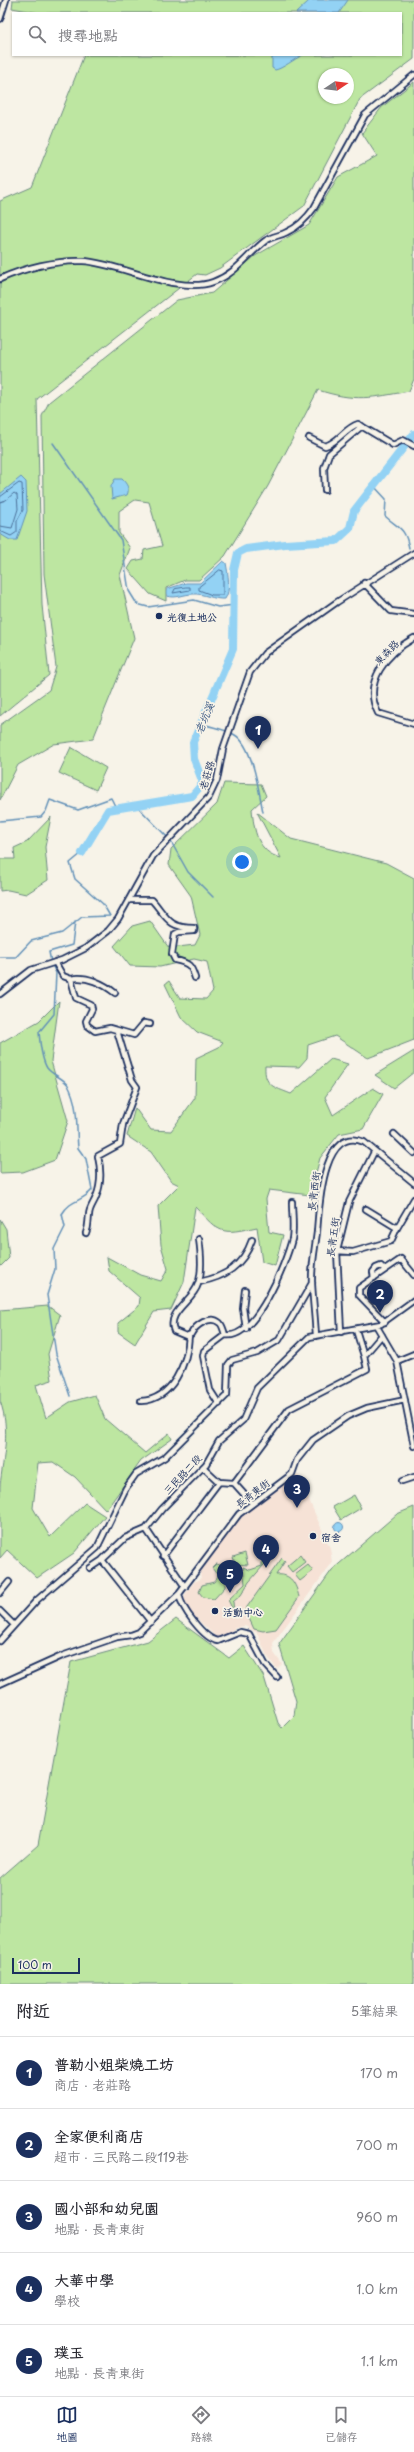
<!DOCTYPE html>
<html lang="zh-TW">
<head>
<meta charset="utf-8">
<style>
	body { margin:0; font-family:"Playpen Sans","LXGW WenKai TC",sans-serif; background:#f7f7f7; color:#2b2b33 }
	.compass { position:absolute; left:318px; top:68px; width:36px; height:36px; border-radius:50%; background:#fff; box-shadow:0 1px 3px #0004; rotate:77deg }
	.scale { position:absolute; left:12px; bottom:10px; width:68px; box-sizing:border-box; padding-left:4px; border:2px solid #1b2f5e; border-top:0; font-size:11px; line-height:14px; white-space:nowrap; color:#1b2f5e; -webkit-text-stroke:3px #f7f3e8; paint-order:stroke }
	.you { position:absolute; left:242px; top:862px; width:14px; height:14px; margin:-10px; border:3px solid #fff; border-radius:50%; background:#1a73e8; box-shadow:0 0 0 6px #1a73e833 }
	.badge { display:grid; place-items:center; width:26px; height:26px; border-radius:50%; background:#1b2f5e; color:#fff; font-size:13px; font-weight:700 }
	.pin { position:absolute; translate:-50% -33px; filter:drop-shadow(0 1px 2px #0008) }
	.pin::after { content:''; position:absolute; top:21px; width:14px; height:12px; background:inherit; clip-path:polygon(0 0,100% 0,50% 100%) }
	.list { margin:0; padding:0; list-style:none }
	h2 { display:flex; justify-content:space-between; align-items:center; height:52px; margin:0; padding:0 16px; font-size:17px }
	h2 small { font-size:13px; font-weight:400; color:#7c7c81 }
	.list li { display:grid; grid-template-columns:26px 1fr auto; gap:12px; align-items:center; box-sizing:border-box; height:72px; padding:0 16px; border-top:1px solid #e1e1e2 }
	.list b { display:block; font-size:15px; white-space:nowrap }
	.list p { margin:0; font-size:13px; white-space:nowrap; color:#7c7c81 }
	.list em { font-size:13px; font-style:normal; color:#7c7c81 }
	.icon { flex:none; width:22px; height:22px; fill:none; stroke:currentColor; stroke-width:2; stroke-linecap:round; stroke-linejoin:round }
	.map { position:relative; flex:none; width:414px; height:1984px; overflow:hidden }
	.search { position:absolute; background:#fff; box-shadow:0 1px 3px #0004; left:12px; right:12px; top:12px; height:44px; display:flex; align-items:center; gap:10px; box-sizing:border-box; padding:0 14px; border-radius:0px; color:#7c7c81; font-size:15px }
	.sheet { height:412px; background:#fff }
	nav { display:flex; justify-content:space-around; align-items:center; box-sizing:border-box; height:56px; border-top:1px solid #e1e1e2; background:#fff; font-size:11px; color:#7c7c81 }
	nav a { display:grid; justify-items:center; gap:2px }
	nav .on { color:#1b2f5e }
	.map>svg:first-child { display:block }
</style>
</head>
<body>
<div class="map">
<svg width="414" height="1984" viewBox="0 0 414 1984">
	<rect width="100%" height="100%" fill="#f7f3e8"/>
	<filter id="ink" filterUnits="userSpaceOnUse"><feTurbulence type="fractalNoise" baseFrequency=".025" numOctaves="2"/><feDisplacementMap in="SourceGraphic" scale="8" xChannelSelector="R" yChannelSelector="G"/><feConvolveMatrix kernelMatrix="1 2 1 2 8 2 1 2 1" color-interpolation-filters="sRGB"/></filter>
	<g filter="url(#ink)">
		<!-- built -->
		<path fill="#f6e2d6" d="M298,1475l32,73 2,15 -59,80 1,10 8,11 -5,5 -10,-13 -10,-23 -12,-7 -10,2 -11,9h-8l-30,-29 -2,-12 10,-14 7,-3 -1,-6 42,-59z"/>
		<!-- green -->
		<path fill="#bde6a1" stroke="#6c8a80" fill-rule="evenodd" d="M13,0h401v59l-54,40 -56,107 -84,62 -15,7 -8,-1 -160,125 5,206 7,70 -49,41v-515l32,-14 52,-132h317v-42h-361l-28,-5zM324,74h24v24h-24z
			M414,82v297l-5,12c-37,7 -54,11 -91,-1l-50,96 -43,70 -26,24h-14l-19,8v13l-16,-7 -22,-25 5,-8 10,-2 1,-9 18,-4 -13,-44 -14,-2 -16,11v22l11,15 -10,27 14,63 -41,101 -39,5 -36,21 -18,35v-75l49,-35 7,-23 -12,-93 -2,-158 7,-14 128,-102 35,-7 43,-37 54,-31 29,-48 39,-21 -15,-23 20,-26z
			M71,747l35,21 -10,22 -37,-17z
			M224,783l37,1 5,12 -14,13c2,21 5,43 29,49l-24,-46 34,27 95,24 28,15v162l-46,18 -33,-22 -27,9 -1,13 -8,9 -34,-1c-1,20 9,21 26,28l40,-35 17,5 -23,33 8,18 40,-27 10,6 -20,35 -24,5 -19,24 -10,37 -41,-5 -3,9 3,33 14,3 -8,31 -13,-4 -5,-35c-37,8 -36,7 -62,-20l-11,75 -13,28 -17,2 -19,32 -17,-12v-9l21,-17 1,-8 -31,-27 -2,-14 33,18 21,6 7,-12 -7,-24 -3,-39 21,-21 -8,-4 -20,-29 -24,-16 8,-28 16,22 20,1 24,-33 1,-40 23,-11 4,-5 -26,-10 -16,-15 -16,-33 4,-3 11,17 26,1 7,-8 -6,-29 -13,-3 -34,8 -30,-1 -16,-20 18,-20 18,-5 19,27 26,-3 5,-10 -9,-39 -22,-31 2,-16 46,-45z
			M51,817l-6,30 3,33 -22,14 -18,-4 -8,1v-32h15l-1,-11 13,-6z
			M59,1001l-8,60 17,60 -13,39 -32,12 -23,1v-130l39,-22z
			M414,1051v21l-20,16 -19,-13z
			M0,1219l6,10 3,29 -9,9z
			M48,1306l12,9 -12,39 4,26 -16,5 10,33 24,-16 25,-7 10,24 40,34 24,-20 3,6 -31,22 -35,49 -31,-33 -22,-15 -15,1 -5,45 17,29 35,-34 20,13 -31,37 -37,25 -30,-28 -7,8c0,-24 0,-49 0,-72 3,-29 11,-55 0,-85v-91z
			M354,1495l7,13 -20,12 -8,-13z
			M414,1507v477h-414v-106l38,-33 33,-183 77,-21 28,-22 53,39 15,-12 20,31 14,46 4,5 12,-12 2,-15 -17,-57 53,-74 65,-56z
			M245,1553l3,12 -13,-1 -2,-7z
			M262,1555l9,2 -22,25 -8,13 -8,7 1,10 -6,-12 17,-16 -2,-17 7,3 12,-4z
			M300,1555l5,7 -13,10 -5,-6z
			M282,1558l3,3 -9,14c15,-2 20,9 23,22l-23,32 -13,2 -9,-2 -7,-15 -3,2 -2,-2z
			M216,1564l5,1 4,12v10l-11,12 -11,-2 -4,-5 3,-7 12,-3 4,-6 -6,-8z
			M308,1565l5,6 -13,10 -5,-6z"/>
		<!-- water -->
		<path fill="#93d2f4" stroke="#6391b8" d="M310,0h38l-9,13h-43z
			M272,55h31c-9,4 -21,14 -28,15l-3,-2z
			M21,477l5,5 1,29 -10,29h-7l-10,-6v-40z
			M115,479h7c5,5 8,10 5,16l-15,4 -1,-13z
			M223,561l3,2c2,10 5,28 -1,36 -11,1 -22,-6 -32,-5 -10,0 -16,5 -26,2v-7l19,-6h14z
			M334.5 1527a4.5 4.5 0 1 1 9 0a4.5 4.5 0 1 1-9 0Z"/>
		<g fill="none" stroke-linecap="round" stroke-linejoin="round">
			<!-- shore -->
			<path stroke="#4b709a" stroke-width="1" d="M0,497l19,-14 3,1 1,26 -6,11v11l-6,4 -11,-5
				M0,502l6,-2 8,-7 3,2 1,14 -6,19 -12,-2
				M220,570l3,1v24h-11l-13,-5v-3z
				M186,587h4v3l-17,3 2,-4z"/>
			<!-- stream -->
			<path stroke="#6391b8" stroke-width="1.5" d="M53,443l68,97 8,51 8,13 11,3 46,-7 24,7 17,-2
				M374,486l12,13 -1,17c14,13 20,11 24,32
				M200,723c10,4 25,6 35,12 18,11 24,57 28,77
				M135,804l33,34
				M0,821l41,-4 5,-6 4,-11 28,10 33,-12 5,10
				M170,840l18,32 25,25
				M0,957h16l15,-16 31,-8 20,-16 28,-1 -7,-12 -28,-25 -5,-16 12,-10
				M51,962l-2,-10 23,-7 3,-23
				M52,965l4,8 -2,41 -15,18c1,11 2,26 8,36 5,7 17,10 21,17 11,21 8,41 10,63l8,11 6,31c-10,12 -21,9 -30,24l3,13 -11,22 1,20 -8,26 9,59 14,42"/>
			<!-- river -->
			<path stroke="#93d2f4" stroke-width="8" d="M82,853l26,-43 84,-14 11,-13 -9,-24 -1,-17 40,-93 1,-79 4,-17 8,-4 39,-5 51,-3 14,-13 4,-17 60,-77"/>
			<defs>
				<path id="minor" d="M0,19l6,-19
					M0,279c24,-11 56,-19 83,-18 37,2 95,34 130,21 24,-9 33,-26 52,-41 7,-5 15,-5 22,-9 11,-5 20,-14 27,-24l51,-93 49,-40
					M309,438l16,8c14,-4 20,-18 33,-22l35,21 10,-5 11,6
					M325,490l-1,-22 5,-14 33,-28
					M364,583l27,28 23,3
					M414,638c-27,15 -52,44 -36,75l36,11
					M129,900h23c15,17 16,28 42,28v3l-15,1 -4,2 -3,20 3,6c14,3 16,5 20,18
					M55,962l8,14 8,3 5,19 15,7 1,4 -6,12 1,4 8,6 15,-3 24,7 10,-12 6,1
					M71,979c15,-4 33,5 44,14
					M0,994l31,-24 31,-10 24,-12 22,-17 10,-12 35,-63 56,-59 8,-17 6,-31 27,-77 15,-19 72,-51 77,-49
					M394,1134l20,19
					M366,1209l31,19 17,-29
					M86,1233c3,-7 2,-11 3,-18 0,-7 5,-12 7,-18 5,-12 5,-28 2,-41l22,-12 3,-20 14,-37 -5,-7 -15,-49
					M199,1239c2,14 4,32 -1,45 -5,17 -32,28 -24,47l12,5 5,-2c4,-8 19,-20 29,-11 2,2 4,8 5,12 30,6 61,-72 67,-96 2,-11 0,-26 0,-37
					M337,1251l16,1 38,-11 6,-13
					M374,1278l-1,-6 3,-4 5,-2 4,4
					M199,1282c26,-5 44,-16 53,-42
					M245,1290l-2,18 3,21
					M385,1322l-26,-27v-7l42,-29 13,16
					M376,1325l21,36 17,85
					M356,1330l8,26
					M341,1332l-4,-81 12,-49 25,-50
					M316,1336c-1,-18 -3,-35 -4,-52 -1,-17 3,-35 5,-52 2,-24 5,-108 47,-90l50,41
					M397,1361l17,-7
					M141,1401c31,-1 47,-38 48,-66
					M219,1404l-9,-14 -7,-34 1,-5 21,-16
					M402,1481l12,-4
					M219,1482l15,1 18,20
					M234,1483l55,-74 78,-40 -3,-13 18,-21
					M146,1529l39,58
					M163,1556l56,-74 -16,-15
					M102,1560l49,62
					M90,1568l12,-8 23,-22 21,-9 16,-20 44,-45 13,-23 24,-21 14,-32 52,-51 72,-13 33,-24
					M0,1593l9,-11
					M179,1594c2,14 25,45 39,47l22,-9 9,2 16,30 12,13
					M0,1611l14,14
					M0,1641l37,-41 60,-52 29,-60 10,-14 29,-17 62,-62 1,-30 4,-5 25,-7 22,-13 33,-57
					M0,1684l62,-28 55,-19 14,-2 8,-3 40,-38 60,-80 53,-40 5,-14 16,-20 35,-24 19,-8 38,-8"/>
			</defs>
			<!-- minor casing -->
			<use href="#minor" stroke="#1b2f5e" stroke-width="8"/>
			<!-- minor -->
			<use href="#minor" stroke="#f7f3e8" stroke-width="4.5"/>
		</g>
	</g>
	<!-- markers -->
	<g fill="#1b2f5e" stroke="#f7f3e8" stroke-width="1.5">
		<circle cx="159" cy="616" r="4"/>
		<circle cx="313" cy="1536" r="4"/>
		<circle cx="215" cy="1611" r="4"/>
	</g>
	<g text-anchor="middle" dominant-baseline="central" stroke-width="3.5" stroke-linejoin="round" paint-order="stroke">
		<!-- poi labels -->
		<g font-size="10" font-weight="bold" fill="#1b2f5e" stroke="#f7f3e8" text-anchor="start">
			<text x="167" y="616">光復土地公</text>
			<text x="321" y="1536">宿舍</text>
			<text x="223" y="1611">活動中心</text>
		</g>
		<!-- street labels -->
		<g font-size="10" fill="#1b2f5e" stroke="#f7f3e8">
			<text transform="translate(386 652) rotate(-46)">東森路</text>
			<text transform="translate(206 775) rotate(-73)">老莊路</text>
			<text transform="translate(313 1191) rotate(-82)">長青西街</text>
			<text transform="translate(332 1237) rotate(-82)">長青五街</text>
			<text transform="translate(182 1474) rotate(-47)">三民路二段</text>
			<text transform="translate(252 1493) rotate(-38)">長青東街</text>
		</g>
		<!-- water labels -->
		<g font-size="11" font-style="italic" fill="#395884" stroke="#f7f3e8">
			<text transform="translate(204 718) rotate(-67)">老坑溪</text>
		</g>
	</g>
</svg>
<svg class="compass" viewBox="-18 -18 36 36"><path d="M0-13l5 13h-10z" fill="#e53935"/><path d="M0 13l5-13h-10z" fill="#7c7c81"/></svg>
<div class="scale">100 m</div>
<div class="you"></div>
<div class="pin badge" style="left:258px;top:749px">1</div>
<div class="pin badge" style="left:380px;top:1313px">2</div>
<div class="pin badge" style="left:297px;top:1508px">3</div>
<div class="pin badge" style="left:266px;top:1568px">4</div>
<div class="pin badge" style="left:230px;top:1593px">5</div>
<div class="search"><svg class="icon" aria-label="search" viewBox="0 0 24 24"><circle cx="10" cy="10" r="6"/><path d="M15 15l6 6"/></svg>搜尋地點</div>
</div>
<section class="sheet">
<h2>附近<small>5筆結果</small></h2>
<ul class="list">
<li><span class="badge">1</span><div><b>普勒小姐柴燒工坊</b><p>商店 · 老莊路</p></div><em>170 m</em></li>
<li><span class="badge">2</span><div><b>全家便利商店</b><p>超市 · 三民路二段119巷</p></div><em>700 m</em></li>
<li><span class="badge">3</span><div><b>國小部和幼兒園</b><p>地點 · 長青東街</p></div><em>960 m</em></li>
<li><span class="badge">4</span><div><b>大華中學</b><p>學校</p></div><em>1.0 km</em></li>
<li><span class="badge">5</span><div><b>璞玉</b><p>地點 · 長青東街</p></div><em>1.1 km</em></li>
</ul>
</section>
<nav>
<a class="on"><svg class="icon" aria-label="map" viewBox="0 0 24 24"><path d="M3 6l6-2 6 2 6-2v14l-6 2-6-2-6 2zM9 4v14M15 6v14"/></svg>地圖</a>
<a><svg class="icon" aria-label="directions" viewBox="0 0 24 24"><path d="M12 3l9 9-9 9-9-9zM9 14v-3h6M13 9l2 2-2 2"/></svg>路線</a>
<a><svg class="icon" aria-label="saved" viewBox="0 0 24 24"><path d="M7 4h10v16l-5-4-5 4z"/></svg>已儲存</a>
</nav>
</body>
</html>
